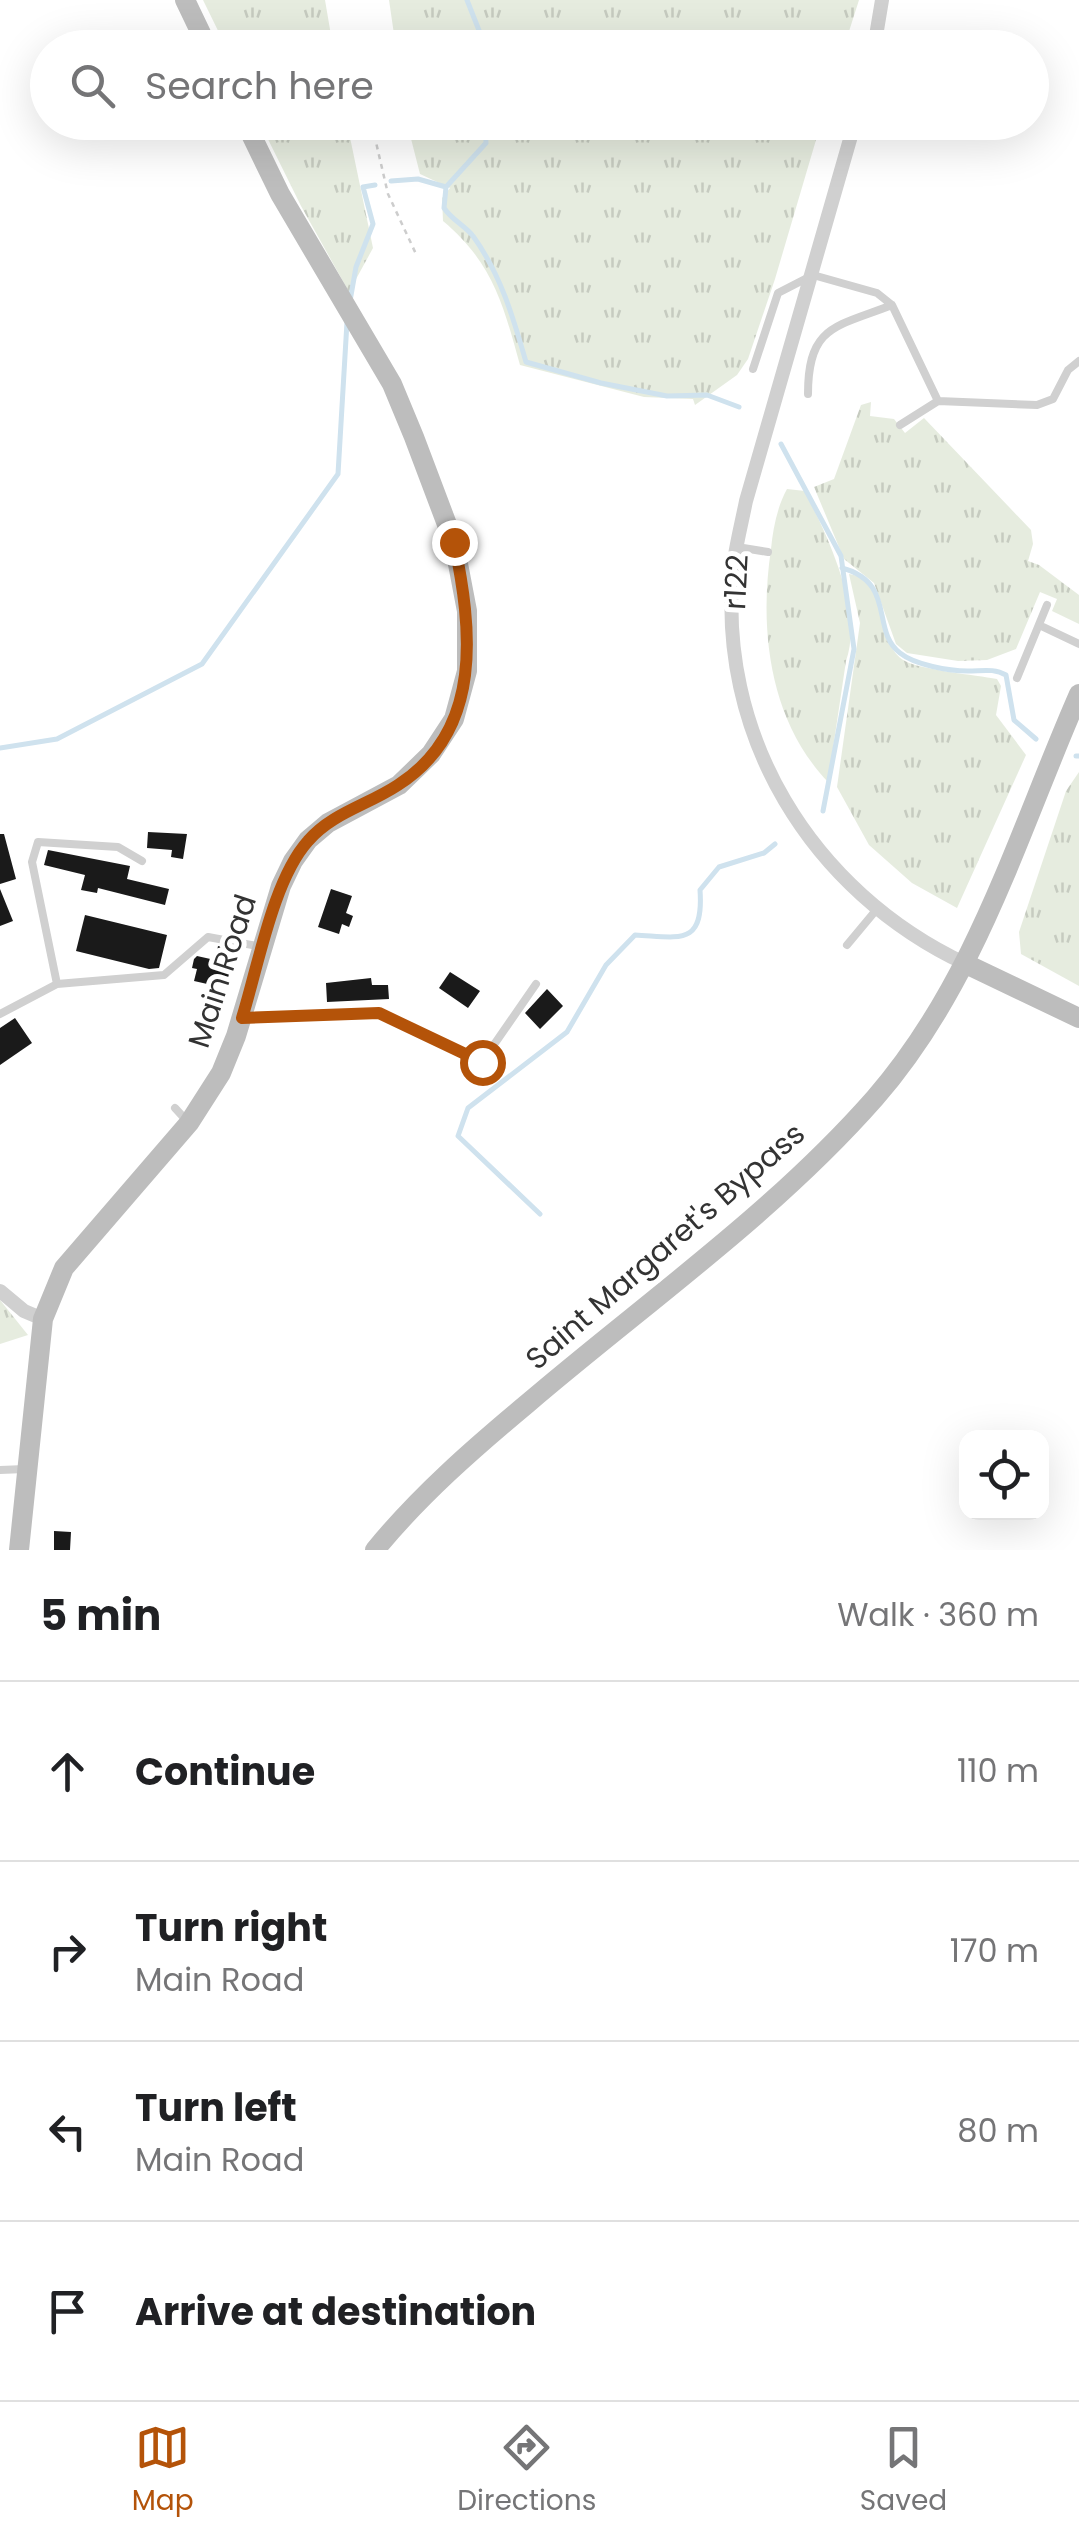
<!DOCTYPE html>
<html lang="en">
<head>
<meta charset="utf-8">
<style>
	body { margin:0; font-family:Poppins,sans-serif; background:#f6f6f6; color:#202124 }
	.controls { position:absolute; right:30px; bottom:30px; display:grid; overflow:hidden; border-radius:20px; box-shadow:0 10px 40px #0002 }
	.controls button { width:90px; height:90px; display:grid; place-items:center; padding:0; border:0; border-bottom:2px solid #e0e0e0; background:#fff; color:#202124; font:50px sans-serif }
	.stop { position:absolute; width:30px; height:30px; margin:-22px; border:8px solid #b45309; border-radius:50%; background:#fff }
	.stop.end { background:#b45309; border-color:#fff; box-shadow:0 2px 10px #0008 }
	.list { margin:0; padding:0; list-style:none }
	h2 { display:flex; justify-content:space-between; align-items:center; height:130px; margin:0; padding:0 40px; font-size:42px }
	h2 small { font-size:32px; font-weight:400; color:#757577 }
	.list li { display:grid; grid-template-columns:65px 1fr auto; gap:30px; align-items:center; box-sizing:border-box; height:180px; padding:0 40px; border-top:2px solid #e0e0e0 }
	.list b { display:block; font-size:38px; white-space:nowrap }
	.list p { margin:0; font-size:32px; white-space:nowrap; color:#757577 }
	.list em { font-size:32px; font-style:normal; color:#757577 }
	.icon { flex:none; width:55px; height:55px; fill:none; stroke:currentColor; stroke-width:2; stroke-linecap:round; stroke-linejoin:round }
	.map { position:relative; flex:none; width:1079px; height:1550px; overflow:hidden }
	.search { position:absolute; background:#fff; box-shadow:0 10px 40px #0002; left:30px; right:30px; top:30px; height:110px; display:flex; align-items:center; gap:25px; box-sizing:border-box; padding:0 35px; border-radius:55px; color:#757577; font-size:38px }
	.sheet { height:850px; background:#fff }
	nav { display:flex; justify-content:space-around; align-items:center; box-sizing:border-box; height:140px; border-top:2px solid #e0e0e0; background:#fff; font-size:28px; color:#757577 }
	nav a { display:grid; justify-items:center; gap:5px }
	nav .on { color:#b45309 }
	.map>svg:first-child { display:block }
</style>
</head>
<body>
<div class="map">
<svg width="1079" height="1550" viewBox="0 0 1079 1550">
	<defs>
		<pattern id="grass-tufts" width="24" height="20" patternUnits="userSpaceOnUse" patternTransform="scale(2.5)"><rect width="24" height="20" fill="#e6ecdf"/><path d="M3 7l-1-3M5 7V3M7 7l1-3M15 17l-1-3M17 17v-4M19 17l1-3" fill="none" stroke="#c6cbc0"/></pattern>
	</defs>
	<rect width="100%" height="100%" fill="#fff"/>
	<!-- grass -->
	<path fill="url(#grass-tufts)" d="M203,0h122l8,47h-107z
		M389,0h470l-15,47 -448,1z
		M260,123h87l26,125 -24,44 -48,-86z
		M407,123h414l-46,156 -27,80 -11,16 -42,30 -2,-6 -49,-2 -124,-32c-17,-61 -27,-102 -77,-144l-1,-23 8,-10 -30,-14z
		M871,402l-1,14 24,3 11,14 19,-15 107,112 2,14 -5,17 11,4 40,30v29l-27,-13 5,-12 -17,-7 -24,57 -29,11 -29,1 -51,-8 -11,-9 -22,-61 -30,-24 -30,-72 20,-8 27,-74z
		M787,489l18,2c22,45 59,119 41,170l-18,121c-59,-62 -69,-153 -57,-233 2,-20 6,-42 16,-60z
		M849,574c43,6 25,70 56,87 17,9 70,14 92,18l4,7 -5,29 30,40 -69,153 -45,-25 -43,-38 -32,-58 23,-164z
		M1079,772v214l-58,-32 -2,-22 47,-141z
		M0,1300l28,35 -28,9z"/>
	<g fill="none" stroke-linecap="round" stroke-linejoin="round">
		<!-- stream -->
		<path stroke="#cfe2ee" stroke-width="5" d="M467,0l19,48
			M485,122l1,21 -40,44 -2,21c8,12 20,17 29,28 28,39 40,81 53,126l75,21 66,13 40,-1 32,12
			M391,181l27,-2 28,8
			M350,301l6,-34 17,-43 -10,-37 12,-2
			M781,444l60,112 13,93 -31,162
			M842,568c55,15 28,62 58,85 15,12 49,18 68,18 14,0 26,-3 38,4l8,45 22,19
			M0,748l57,-9 145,-75 136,-190 9,-152
			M1076,756h3
			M540,1214l-82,-78 10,-28 99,-76 39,-67 29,-30c44,2 69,12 65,-45l19,-23 45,-14 11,-9"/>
	</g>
	<!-- building -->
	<path fill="#1a1a1a" d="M148,832l39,2 -4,25 -12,-2 1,-7 -25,-2z
		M0,834h4l12,45 -16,5z
		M48,850l82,16 -3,13 42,10 -4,16 -67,-17 -1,5 -16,-3 4,-15 -41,-10z
		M0,889l13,32 -13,5z
		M331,889l21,7 -6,17 7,3 -4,11 -7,-3 -3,10 -21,-7z
		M85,915l82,20 -8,33 -10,1 -73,-18z
		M218,946l18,4 -11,38 -31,-7 3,-12 -5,-1 2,-9 3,-3 18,4z
		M450,972l30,19 -12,17 -29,-20z
		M371,978l1,7h16l1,14 -62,3 -1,-19z
		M547,989l16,17 -23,23 -15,-16z
		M15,1018l17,25 -32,22v-37z
		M54,1531l17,1 -1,18h-16z"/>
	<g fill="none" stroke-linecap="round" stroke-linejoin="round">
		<!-- path -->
		<path stroke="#cdcdcd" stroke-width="2.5" stroke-dasharray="5 5" stroke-linecap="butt" d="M372,125l16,69 28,60"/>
		<!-- lane -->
		<path stroke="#d0d0d0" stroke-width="8" d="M753,369l25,-76 35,-18 64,18 15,12 46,96 99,4 16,-6 15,-29 11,-9
			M808,394c0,-69 28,-67 84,-89
			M900,425l38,-24
			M737,547l31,5
			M1039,625l40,19
			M1017,678l30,-73
			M847,945l30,-36
			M57,984l-25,-122 6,-20 80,5 24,14
			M0,1014l57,-30 107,-9 44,-38 55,10
			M242,1018l137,-5 103,49 54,-78
			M175,1108l11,12
			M0,1470l25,-1"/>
		<!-- street -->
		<path stroke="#d0d0d0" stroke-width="14" d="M874,48l8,-48
			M855,122l-109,379c-4,20 -9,40 -12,60 -20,173 78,331 232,403
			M0,1291l24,20 19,8"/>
		<!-- secondary -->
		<path stroke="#bdbdbd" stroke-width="20" d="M185,0l23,48
			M966,964l113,54
			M19,1550l24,-231 21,-51 125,-145 32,-50 15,-37 45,-150 12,-25 15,-21 20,-17 71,-38 32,-31 23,-35 13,-48v-60l-13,-68 -40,-106 -22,-53 -112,-190 -35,-72
			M375,1550c45,-55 99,-102 153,-147 117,-100 245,-189 347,-305 101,-116 143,-265 204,-404"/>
	</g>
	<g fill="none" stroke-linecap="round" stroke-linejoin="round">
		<!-- route -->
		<path stroke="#b45309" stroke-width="12" d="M454,542c18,86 30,188 -56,243 -30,20 -66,28 -90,56 -35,39 -50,126 -66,177l137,-5 103,49"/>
	</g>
	<g text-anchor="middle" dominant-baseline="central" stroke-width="10" stroke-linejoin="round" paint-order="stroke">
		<!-- street labels -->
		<g font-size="30" fill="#333" stroke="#fff">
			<text transform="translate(736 582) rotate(-87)">r122</text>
			<text transform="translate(222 971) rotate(-72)">Main Road</text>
			<text transform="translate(665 1246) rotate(-41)">Saint Margaret's Bypass</text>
		</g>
	</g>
</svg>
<div class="controls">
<button><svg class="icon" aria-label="locate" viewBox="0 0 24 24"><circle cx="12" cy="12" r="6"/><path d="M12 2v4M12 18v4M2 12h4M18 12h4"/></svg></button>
</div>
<div class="stop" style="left:482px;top:1062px"></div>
<div class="stop end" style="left:454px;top:542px"></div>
<div class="search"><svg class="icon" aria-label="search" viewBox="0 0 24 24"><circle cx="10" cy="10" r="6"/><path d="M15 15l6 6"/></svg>Search here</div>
</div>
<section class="sheet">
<h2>5 min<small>Walk · 360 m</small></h2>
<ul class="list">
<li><svg class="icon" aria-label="ahead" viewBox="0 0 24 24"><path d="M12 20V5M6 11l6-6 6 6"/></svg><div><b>Continue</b></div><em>110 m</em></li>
<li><svg class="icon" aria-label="right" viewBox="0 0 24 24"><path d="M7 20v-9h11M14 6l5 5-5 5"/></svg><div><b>Turn right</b><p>Main Road</p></div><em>170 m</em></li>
<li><svg class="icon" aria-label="left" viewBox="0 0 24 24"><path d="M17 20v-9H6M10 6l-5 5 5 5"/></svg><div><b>Turn left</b><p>Main Road</p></div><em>80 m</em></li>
<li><svg class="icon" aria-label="arrive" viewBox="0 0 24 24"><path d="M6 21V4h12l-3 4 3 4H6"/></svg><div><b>Arrive at destination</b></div></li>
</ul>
</section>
<nav>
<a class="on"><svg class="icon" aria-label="map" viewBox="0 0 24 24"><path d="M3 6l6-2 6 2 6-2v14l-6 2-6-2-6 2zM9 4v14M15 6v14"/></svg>Map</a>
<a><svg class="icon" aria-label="directions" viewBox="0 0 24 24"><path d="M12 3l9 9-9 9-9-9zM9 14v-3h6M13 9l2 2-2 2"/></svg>Directions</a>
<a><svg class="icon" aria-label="saved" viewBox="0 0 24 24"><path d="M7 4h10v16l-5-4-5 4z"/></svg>Saved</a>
</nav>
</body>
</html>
